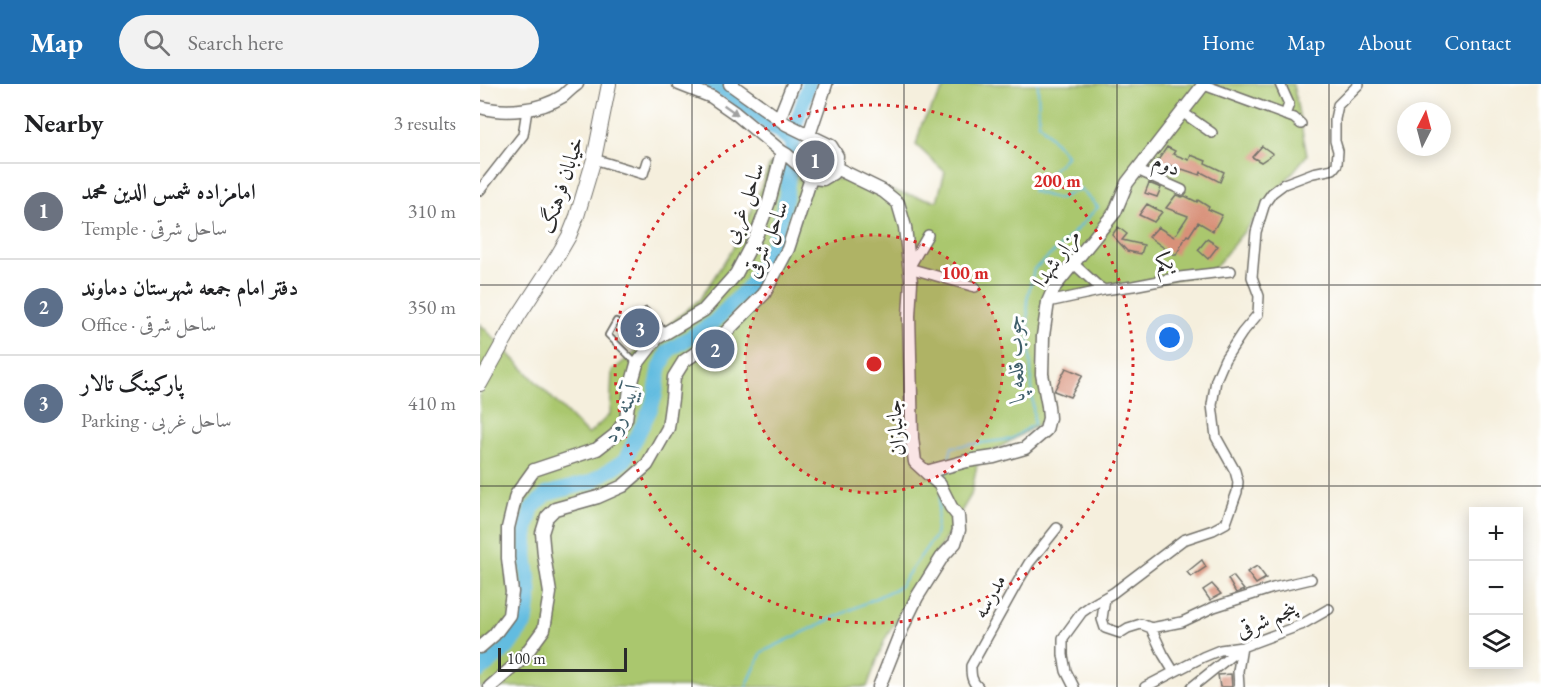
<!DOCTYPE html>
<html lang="en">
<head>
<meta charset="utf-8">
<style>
	body { margin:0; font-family:"EB Garamond",Amiri,serif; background:#f2f2f2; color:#202124 }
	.controls { position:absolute; right:18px; bottom:18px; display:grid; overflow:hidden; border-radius:0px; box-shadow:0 3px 15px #0003 }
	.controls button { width:54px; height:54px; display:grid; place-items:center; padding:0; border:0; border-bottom:2px solid #e0e0e0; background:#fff; color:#202124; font:30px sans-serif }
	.compass { position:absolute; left:917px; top:18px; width:54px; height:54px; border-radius:50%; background:#fff; box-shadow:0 3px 15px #0003; rotate:6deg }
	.scale { position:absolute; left:18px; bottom:15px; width:129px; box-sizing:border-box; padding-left:6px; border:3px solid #2b2b2b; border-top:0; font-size:16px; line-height:21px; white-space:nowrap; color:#2b2b2b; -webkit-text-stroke:4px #fff; paint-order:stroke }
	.you { position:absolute; left:690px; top:254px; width:21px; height:21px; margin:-15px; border:4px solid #fff; border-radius:50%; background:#1a73e8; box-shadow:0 0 0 9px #1a73e833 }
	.badge { display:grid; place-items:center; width:39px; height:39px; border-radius:50%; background:#1f6fb2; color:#fff; font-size:20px; font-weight:700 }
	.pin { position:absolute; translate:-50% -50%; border:3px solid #fff; box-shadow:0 2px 6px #0006 }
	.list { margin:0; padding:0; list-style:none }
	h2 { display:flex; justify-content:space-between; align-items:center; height:78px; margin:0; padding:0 24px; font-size:26px }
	h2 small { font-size:20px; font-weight:400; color:#757577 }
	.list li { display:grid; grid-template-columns:39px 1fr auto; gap:18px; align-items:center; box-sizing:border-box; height:96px; padding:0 24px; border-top:2px solid #e0e0e0 }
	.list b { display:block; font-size:22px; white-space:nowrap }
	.list p { margin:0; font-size:20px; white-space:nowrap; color:#757577 }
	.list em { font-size:20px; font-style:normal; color:#757577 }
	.icon { flex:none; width:33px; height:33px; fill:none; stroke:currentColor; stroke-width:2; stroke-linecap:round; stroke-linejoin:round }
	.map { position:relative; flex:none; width:1061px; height:603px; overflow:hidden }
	header { display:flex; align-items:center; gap:36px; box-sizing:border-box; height:84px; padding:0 30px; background:#1f6fb2; color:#fff }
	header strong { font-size:28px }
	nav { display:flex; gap:33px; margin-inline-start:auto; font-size:21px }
	.search { width:420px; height:54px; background:#f2f2f2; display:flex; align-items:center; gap:15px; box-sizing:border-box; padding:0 21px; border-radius:33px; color:#757577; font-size:22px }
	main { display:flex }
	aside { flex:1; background:#fff }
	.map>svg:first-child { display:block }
</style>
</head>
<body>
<header>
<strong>Map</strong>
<div class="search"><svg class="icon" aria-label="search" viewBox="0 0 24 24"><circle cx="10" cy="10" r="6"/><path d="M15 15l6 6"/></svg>Search here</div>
<nav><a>Home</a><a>Map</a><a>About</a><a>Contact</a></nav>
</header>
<main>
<aside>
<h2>Nearby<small>3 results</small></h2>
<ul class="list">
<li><span class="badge" style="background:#6b7280">1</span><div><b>امامزاده شمس الدین محمد</b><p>Temple · ساحل شرقی</p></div><em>310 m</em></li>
<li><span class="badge" style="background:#5c6f8a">2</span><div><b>دفتر امام جمعه شهرستان دماوند</b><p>Office · ساحل شرقی</p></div><em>350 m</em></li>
<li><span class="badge" style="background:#5c6f8a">3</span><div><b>پارکینگ تالار</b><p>Parking · ساحل غربی</p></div><em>410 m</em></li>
</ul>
</aside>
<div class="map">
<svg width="1061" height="603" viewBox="0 0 1061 603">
	<rect width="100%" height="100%" fill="#fff"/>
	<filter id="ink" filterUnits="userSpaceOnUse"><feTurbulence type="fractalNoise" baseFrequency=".0167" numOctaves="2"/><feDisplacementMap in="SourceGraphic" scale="12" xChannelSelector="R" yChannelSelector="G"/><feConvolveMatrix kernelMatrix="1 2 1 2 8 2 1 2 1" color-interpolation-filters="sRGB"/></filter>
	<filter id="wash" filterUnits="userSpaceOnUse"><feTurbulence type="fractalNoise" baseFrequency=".008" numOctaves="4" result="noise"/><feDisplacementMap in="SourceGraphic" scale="24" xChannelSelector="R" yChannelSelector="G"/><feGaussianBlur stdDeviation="1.35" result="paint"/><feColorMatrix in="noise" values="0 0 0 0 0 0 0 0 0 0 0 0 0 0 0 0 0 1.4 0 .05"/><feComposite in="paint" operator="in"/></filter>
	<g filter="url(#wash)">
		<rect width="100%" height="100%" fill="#f5efdd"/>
		<!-- green -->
		<path fill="#aac76e" stroke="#6a794c" stroke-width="1.5" d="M467,0h346l14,71 -97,118 -162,29 1,116 -71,42 -7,35 -86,144 -18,48h-387v-363l108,111 22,-21 2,-43 88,-72 42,-65 28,-70 167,37 8,-29 -29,-27 6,-22z"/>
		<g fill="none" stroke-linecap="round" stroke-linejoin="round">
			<!-- stream -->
			<path stroke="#62bce0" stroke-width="2" d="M468,379l4,-16 59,-8 23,-15 -7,-124 7,-31 27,-23 37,-39 -18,-18 -22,10 -26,-8 35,-35 -28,-33 -1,-39
				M463,399l3,-12
				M266,603l16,-35 137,-65 36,-51 5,-39"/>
			<!-- river -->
			<path stroke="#62bce0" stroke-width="15" d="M232,0l14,8 68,51
				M0,587l28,-24 18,-25 4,-30 -4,-35v-26l6,-23 15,-14 44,-12 34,-22 25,-50 5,-14 5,-28 8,-17 45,-28 38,-39 22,-41 12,-40 10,-76 14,-43"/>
		</g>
		<g id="blocks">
			<!-- building -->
			<path fill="#d89179" d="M782,62l11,8 -12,8 -9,-5z
				M687,63l8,4 -2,3 16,6 2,-5 15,6 -1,2 19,9 -4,10 -19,-10 -1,3 -18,-6 -1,1 -14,-6 -5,9 -10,-4z
				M669,99l12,5 -4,9 -12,-4z
				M696,111l6,2 3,-1 12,6 1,-2 11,7 -1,2 14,6 -9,16 -15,-9 -9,14 -2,-1 -11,20 -13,-5 1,-2 -15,-11 9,-10 16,10 14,-21 -22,-8z
				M667,120l15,8 -8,10 -15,-7z
				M638,143l9,7 -5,6 22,5 -3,9 -14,-3 -15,-16z
				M727,155l11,7 -10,13 -10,-9z
				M586,284l17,7 -13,22 -16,-6z
				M722,476l4,7 -15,10 -4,-5z
				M777,482l9,12 -10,6 -9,-12z
				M753,492l11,14 -8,3 -8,-14z
				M732,500l9,10 -11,6 -7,-10z
				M751,590l1,13h-12l-2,-12z"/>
		</g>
	</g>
	<g filter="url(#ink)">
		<use href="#blocks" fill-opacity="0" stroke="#727069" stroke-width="1.5"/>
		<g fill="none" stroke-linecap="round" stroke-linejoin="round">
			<defs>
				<path id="service" d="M136,237l-8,14 29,29
					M169,246l-12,14 -12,-11 21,-22 20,21"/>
				<path id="minor" d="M800,0l9,20 -4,11
					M724,1l90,33 7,6
					M702,28l30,21
					M114,75l49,15 4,-13
					M657,86l45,20
					M0,106l43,-55 4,-25
					M448,151l-19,33 66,19
					M593,179l25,23 6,4 29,-4 47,-9 51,-6
					M568,218l56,-12
					M625,514l-3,21 3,9 15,5 8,-5 13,-4 10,4 31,-6 32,-15 59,-19 38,-9
					M671,544l12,26 11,18
					M498,603c-7,-6 -7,-13 -7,-21l45,-81 13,-22 28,-35
					M594,603l-8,-16 -3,-16v-17l19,-26 10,-7 21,-12 70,-53 30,-10 13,-7 11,-31 1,-10 -3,-11 -19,-34 -4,-32 4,-25 9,-21 17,-26 16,-19 1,-18 -7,-19 4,-45 9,-29 7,-10 12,-9 29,-11 20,-4 4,-5 1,-13 -3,-10v-22l3,-14 21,-21
					M665,603l58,-30 17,-7 22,-3 -4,24 1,16
					M712,603l50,-40 59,-22 28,-16"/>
				<path id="tertiary" d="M199,0l33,13 23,16 47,39 5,3 16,14 3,6 5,3 12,1 10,-6 3,-5 1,-12 -6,-10 -45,-22 -56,-40
					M0,23c25,7 60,4 83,-11 5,-4 9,-9 14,-12
					M299,35l14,-35
					M329,51l17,-51
					M356,84l47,23 15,12 7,24 6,55 -2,34 3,122 3,24 25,23 11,22 7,9 1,14 -4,13 -13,14 -25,40 -13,27 -25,63
					M446,388l41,-11 27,-4 31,-9 21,-18 3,-12 -1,-12 -6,-32 1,-38 5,-34 7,-16 60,-74 12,-29 77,-99
					M0,563l14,-12 15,-20 3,-23 -4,-34v-30l8,-33 18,-25 63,-21 18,-14 11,-16 4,-30 7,-25 20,-26 47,-28 32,-36 20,-38 13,-34 13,-50
					M10,603l32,-28 22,-30 6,-36 -6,-38 -2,-22 5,-16 8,-8 43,-12 25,-11 24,-21 21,-37 4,-29 2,-22 10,-16 40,-27 40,-40 24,-45 23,-71"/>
				<path id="secondary" d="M0,300l37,-66 41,-63 11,-19 8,-20 17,-57 15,-75"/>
			</defs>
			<!-- service casing -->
			<use href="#service" stroke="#727069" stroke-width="8"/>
			<!-- minor casing -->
			<use href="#minor" stroke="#727069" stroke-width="12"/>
			<!-- tertiary casing -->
			<use href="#tertiary" stroke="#727069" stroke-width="15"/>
			<!-- secondary casing -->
			<use href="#secondary" stroke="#727069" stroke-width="16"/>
			<!-- service -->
			<use href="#service" stroke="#fff" stroke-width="4.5"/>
			<!-- minor -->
			<use href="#minor" stroke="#fff" stroke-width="9"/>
			<!-- tertiary -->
			<use href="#tertiary" stroke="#fff" stroke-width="12"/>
			<!-- secondary -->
			<use href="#secondary" stroke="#fff" stroke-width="14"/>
		</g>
		<!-- one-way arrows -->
		<defs><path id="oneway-solid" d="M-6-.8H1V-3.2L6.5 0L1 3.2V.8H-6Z" transform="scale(1.5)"/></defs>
		<use fill="#a0a0a0" href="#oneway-solid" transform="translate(251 26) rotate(35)"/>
	</g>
	<!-- grid -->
	<path fill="none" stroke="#2b2b2b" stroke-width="1.5" stroke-opacity="0.55" d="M212,0v603M424,0v603M637,0v603M849,0v603M0,201h1061M0,402h1061"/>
	<!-- distance rings -->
	<circle cx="394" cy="280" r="129" fill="#d62828" fill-opacity=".12"/>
	<g fill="none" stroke="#d62828" stroke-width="3" stroke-dasharray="3 6">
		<circle cx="394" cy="280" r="129"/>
		<circle cx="394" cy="280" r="259"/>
	</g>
	<g text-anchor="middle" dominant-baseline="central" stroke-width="6" stroke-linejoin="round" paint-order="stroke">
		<!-- street labels -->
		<g font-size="21" fill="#2b2b2b" stroke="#fff">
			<text transform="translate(687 80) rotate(23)">دوم</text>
			<text transform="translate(81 101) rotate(-72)">خیابان فرهنگ</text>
			<text transform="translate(263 119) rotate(-70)">ساحل غربی</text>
			<text transform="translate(286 155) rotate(-67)">ساحل شرقی</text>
			<text transform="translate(576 174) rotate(-55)">مزار شهدا</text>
			<text transform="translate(684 178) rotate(-10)">یکم</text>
			<text transform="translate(415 344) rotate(-95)">جانبازان</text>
			<text transform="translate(509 512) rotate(-61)">مدرسه</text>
			<text transform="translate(786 535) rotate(-23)">پنجم شرقی</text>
		</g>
		<!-- water labels -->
		<g font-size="22" font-style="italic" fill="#3e5e6a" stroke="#fff">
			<text transform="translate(535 274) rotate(-93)">جوب قلعه پا</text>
			<text transform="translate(141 328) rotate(-66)">آیینه رود</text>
		</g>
	</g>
	<circle cx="394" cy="280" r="9" fill="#d62828" stroke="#fff" stroke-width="3"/>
	<g font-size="18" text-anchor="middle" font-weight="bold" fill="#d62828" stroke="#fff" stroke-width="6" stroke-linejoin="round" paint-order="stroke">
		<text x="577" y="103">200 m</text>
		<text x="485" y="195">100 m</text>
	</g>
</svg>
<div class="controls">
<button>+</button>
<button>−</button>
<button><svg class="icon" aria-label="layers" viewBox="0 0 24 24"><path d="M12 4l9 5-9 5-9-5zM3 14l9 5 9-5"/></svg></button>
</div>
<svg class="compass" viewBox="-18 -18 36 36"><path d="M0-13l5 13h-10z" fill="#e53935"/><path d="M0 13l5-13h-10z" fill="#757577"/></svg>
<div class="scale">100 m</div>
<div class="you"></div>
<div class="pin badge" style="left:335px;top:76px;background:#6b7280">1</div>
<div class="pin badge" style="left:235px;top:265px;background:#5c6f8a">2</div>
<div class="pin badge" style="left:160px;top:244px;background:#5c6f8a">3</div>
</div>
</main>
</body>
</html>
